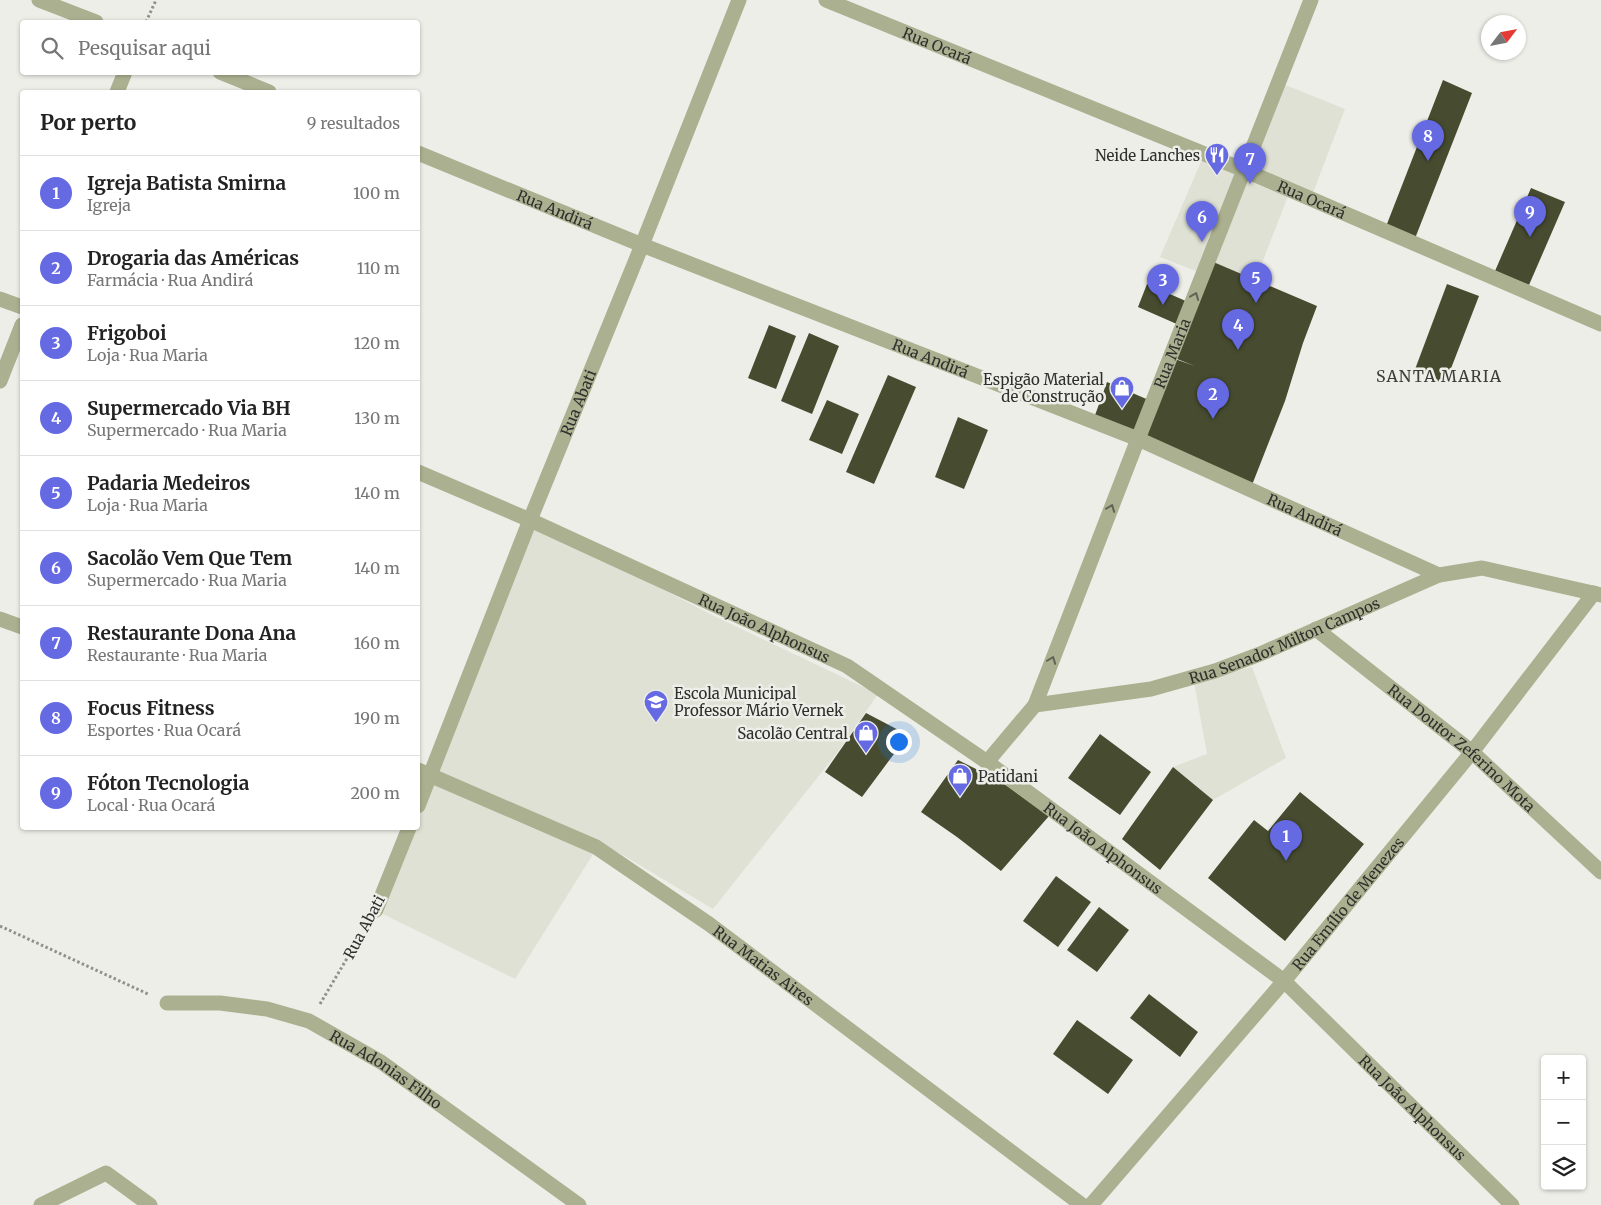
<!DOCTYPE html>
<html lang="pt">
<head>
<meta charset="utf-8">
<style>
	body { margin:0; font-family:Merriweather,serif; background:#f2f2f2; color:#222 }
	.controls { position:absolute; right:15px; bottom:15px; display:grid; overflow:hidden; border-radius:5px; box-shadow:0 1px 4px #0004 }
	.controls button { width:45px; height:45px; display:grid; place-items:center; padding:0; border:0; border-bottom:1px solid #e0e0e0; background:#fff; color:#222; font:25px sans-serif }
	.compass { position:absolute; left:1481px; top:15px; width:45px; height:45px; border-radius:50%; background:#fff; box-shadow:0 1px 4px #0004; rotate:58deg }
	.you { position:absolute; left:898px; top:741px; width:18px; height:18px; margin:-12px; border:4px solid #fff; border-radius:50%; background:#1a73e8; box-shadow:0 0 0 8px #1a73e833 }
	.badge { display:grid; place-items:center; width:32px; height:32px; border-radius:50%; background:#6569e2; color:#fff; font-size:16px; font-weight:700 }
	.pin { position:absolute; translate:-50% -41px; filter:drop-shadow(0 1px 2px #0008) }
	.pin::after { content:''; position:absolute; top:26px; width:18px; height:15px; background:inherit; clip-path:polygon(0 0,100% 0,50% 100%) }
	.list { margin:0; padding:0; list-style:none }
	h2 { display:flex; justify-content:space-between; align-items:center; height:65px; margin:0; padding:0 20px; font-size:21px }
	h2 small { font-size:16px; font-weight:400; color:#767676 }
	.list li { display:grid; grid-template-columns:32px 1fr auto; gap:15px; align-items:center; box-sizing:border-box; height:75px; padding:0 20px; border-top:1px solid #e0e0e0 }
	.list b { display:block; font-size:19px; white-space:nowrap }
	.list p { margin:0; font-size:16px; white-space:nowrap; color:#767676 }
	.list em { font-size:16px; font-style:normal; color:#767676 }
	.icon { flex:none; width:28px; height:28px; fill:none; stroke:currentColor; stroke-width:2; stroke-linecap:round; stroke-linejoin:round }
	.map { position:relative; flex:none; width:1601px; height:1205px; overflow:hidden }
	.search { position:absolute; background:#fff; box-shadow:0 1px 4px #0004; left:20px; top:20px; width:400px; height:55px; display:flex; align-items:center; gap:12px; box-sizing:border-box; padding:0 18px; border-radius:5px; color:#767676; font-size:19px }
	.panel { position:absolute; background:#fff; box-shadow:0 1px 4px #0004; left:20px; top:90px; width:400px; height:740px; border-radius:5px }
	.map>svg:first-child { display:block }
</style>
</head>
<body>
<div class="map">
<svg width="1601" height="1205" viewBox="0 0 1601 1205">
	<rect width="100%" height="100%" fill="#edeee8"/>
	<!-- built -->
	<path fill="#dfe1d4" d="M1283,84l62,25 -34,89 -63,-29z
		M1203,157l41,13 -43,103 -41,-16z
		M1246,173l44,18 -35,90 -44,-20z
		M535,523l175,91 168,80 -41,59 -124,156 -92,-55 -184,-84z
		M1252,667l34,91 -73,42 -40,-33 34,-13 -13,-72z
		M433,781l162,70 -80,128 -132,-65 33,-86h2v-6z"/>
	<!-- building -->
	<path fill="#474c30" d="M1443,80l29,13 -58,148 -29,-12z
		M1531,188l34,14 -36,83 -34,-14z
		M1211,261l106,45 -14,37 -18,58 -33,84 -111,-48 31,-79 23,8 -23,-9z
		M1147,284l41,18 -9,23 -41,-18z
		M1447,284l32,12 -34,88 -31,-12z
		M769,325l27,11 -20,53 -28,-11z
		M809,333l30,13 -27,68 -31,-13z
		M888,375l28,12 -42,97 -28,-12z
		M1107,382l44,19 -15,35 -42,-18z
		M827,400l32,14 -17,40 -33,-14z
		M958,417l30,13 -24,59 -29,-12z
		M866,713l42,22 -46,62 -37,-25z
		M1100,734l51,38 -31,43 -52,-37z
		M958,760l42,21 49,35 -48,55 -44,-34 -36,-25z
		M1173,767l40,33 -53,70 -38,-31z
		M1300,792l64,52 -79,97 -77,-63 46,-58 14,11z
		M1056,876l35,26 -33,45 -35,-26z
		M1099,907l30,23 -32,42 -30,-22z
		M1149,994l49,38 -18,25 -50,-39z
		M1077,1020l56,40 -25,34 -55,-40z"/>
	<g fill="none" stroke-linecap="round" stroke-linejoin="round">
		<!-- path -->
		<path stroke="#90918d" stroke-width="3" stroke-dasharray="2.5 2.5" stroke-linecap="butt" d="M146,22l10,-22
			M0,926l148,68
			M320,1004l45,-76"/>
		<!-- street -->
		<g stroke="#abb190" stroke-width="15">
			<path d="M39,0l57,22"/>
			<path id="s1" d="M826,0l418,170 357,154"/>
			<path d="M220,72l49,20"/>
			<path d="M117,92l8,-20"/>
			<path id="s2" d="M418,153l224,92 496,194 301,136"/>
			<path d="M0,299l22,8"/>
			<path d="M0,381l22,-56"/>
			<path id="s3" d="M418,472l112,48 317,146 140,96 297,219 228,224"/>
			<path d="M0,619l22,8"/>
			<path id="s4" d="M1316,629l156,123 129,120"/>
			<path id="s5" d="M1035,705l116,-16 64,-18 45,-17 179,-79 43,-7 119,27"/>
			<path id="s6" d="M987,762l48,-57 103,-266 173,-439"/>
			<path id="s7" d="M418,770l178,77 113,77 373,281"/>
			<path id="s8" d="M418,806l112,-286 112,-275 97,-245"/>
			<path d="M376,910l33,-82"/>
			<path id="s9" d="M167,1003h53l47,6 42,12 72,41 198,143"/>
			<path d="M41,1205l65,-32 44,32"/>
			<path id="s10" d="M1091,1205l193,-224 188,-229 122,-159"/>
		</g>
	</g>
	<!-- one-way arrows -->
	<defs><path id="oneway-chevron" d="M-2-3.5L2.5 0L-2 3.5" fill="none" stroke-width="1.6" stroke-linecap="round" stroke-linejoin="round" transform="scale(1.25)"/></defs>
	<g stroke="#616355">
		<use href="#oneway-chevron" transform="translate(1195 296) rotate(-68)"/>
		<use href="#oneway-chevron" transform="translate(1111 508) rotate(-69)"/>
		<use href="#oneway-chevron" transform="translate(1052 660) rotate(-69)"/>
	</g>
	<!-- icons -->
	<defs>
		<symbol id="restaurant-pin" viewBox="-11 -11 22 30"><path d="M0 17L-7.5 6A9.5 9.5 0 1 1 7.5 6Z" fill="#6569e2" stroke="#edeee8"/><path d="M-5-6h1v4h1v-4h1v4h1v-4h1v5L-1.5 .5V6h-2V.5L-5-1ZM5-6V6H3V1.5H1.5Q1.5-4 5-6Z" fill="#fff"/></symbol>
		<symbol id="shop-pin" viewBox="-11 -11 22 30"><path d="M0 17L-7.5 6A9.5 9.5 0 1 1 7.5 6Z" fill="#6569e2" stroke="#edeee8"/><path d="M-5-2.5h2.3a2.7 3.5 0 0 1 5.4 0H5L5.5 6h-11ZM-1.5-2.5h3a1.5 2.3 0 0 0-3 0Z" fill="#fff"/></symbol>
		<symbol id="school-pin" viewBox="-11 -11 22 30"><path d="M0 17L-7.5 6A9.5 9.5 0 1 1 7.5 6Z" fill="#6569e2" stroke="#edeee8"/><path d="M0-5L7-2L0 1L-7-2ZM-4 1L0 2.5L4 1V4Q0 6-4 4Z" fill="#fff"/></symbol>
	</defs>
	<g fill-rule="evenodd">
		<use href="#restaurant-pin" x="1203" y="141" width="28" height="38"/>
		<use href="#shop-pin" x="1108" y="374" width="28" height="38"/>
		<use href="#school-pin" x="642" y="688" width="28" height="38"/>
		<use href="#shop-pin" x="852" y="719" width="28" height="38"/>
		<use href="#shop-pin" x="946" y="762" width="28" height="38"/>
	</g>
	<g text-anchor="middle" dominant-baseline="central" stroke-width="5" stroke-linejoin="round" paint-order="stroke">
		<!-- street labels -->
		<g font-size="15" fill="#2f2f2d" stroke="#edeee8">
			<text stroke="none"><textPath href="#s1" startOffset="120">Rua Ocará</textPath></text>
			<text stroke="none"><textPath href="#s1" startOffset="525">Rua Ocará</textPath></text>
			<text stroke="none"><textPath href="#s2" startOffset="148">Rua Andirá</textPath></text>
			<text stroke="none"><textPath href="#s6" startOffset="452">Rua Maria</textPath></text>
			<text stroke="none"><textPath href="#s2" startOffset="552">Rua Andirá</textPath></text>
			<text stroke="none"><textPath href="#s8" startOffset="434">Rua Abati</textPath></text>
			<text stroke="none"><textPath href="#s2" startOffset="958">Rua Andirá</textPath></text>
			<text stroke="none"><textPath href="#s3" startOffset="380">Rua João Alphonsus</textPath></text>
			<text stroke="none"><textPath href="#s5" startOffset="259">Rua Senador Milton Campos</textPath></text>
			<text stroke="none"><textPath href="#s4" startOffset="188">Rua Doutor Zeferino Mota</textPath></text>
			<text stroke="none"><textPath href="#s3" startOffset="785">Rua João Alphonsus</textPath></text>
			<text stroke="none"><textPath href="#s10" startOffset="396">Rua Emílio de Menezes</textPath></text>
			<text transform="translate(364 927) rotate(-62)">Rua Abati</text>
			<text stroke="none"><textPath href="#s7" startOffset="399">Rua Matias Aires</textPath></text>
			<text stroke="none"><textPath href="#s9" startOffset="235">Rua Adonias Filho</textPath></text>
			<text stroke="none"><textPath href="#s3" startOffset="1190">Rua João Alphonsus</textPath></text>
		</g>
		<!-- poi labels -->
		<g font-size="15" fill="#2f2f2d" stroke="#edeee8" text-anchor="end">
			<text x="1200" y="155">Neide Lanches</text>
			<text x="1104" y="379">Espigão Material<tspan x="1104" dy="17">de Construção</tspan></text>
			<text x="674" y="693" text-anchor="start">Escola Municipal<tspan x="674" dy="17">Professor Mário Vernek</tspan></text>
			<text x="848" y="733">Sacolão Central</text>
			<text x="978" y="776" text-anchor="start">Patidani</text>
		</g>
		<!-- neighbourhood labels -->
		<g font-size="16" letter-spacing="1" fill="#3d3e39" stroke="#edeee8">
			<text x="1439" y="376">SANTA MARIA</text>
		</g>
	</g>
</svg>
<div class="controls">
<button>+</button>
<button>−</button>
<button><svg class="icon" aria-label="layers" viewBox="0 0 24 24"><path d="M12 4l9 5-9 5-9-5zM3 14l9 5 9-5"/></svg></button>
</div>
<svg class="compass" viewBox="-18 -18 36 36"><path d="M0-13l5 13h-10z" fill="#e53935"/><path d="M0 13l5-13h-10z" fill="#767676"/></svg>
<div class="you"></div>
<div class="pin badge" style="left:1286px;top:861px">1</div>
<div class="pin badge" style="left:1213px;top:419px">2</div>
<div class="pin badge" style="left:1163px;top:305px">3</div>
<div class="pin badge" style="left:1238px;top:350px">4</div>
<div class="pin badge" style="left:1256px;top:303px">5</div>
<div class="pin badge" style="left:1202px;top:242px">6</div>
<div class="pin badge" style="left:1250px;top:184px">7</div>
<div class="pin badge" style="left:1428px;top:161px">8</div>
<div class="pin badge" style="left:1530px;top:237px">9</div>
<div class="search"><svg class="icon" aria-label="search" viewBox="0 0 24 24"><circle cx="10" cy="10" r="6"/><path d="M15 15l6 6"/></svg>Pesquisar aqui</div>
<section class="panel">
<h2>Por perto<small>9 resultados</small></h2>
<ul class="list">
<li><span class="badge">1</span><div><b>Igreja Batista Smirna</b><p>Igreja</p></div><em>100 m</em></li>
<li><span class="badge">2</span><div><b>Drogaria das Américas</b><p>Farmácia · Rua Andirá</p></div><em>110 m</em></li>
<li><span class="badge">3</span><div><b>Frigoboi</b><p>Loja · Rua Maria</p></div><em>120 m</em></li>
<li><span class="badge">4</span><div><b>Supermercado Via BH</b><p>Supermercado · Rua Maria</p></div><em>130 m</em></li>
<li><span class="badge">5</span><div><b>Padaria Medeiros</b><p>Loja · Rua Maria</p></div><em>140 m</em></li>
<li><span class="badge">6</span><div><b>Sacolão Vem Que Tem</b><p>Supermercado · Rua Maria</p></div><em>140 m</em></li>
<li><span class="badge">7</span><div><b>Restaurante Dona Ana</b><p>Restaurante · Rua Maria</p></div><em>160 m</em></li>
<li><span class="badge">8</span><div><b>Focus Fitness</b><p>Esportes · Rua Ocará</p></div><em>190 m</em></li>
<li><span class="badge">9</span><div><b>Fóton Tecnologia</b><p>Local · Rua Ocará</p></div><em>200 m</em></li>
</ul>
</section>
</div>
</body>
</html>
